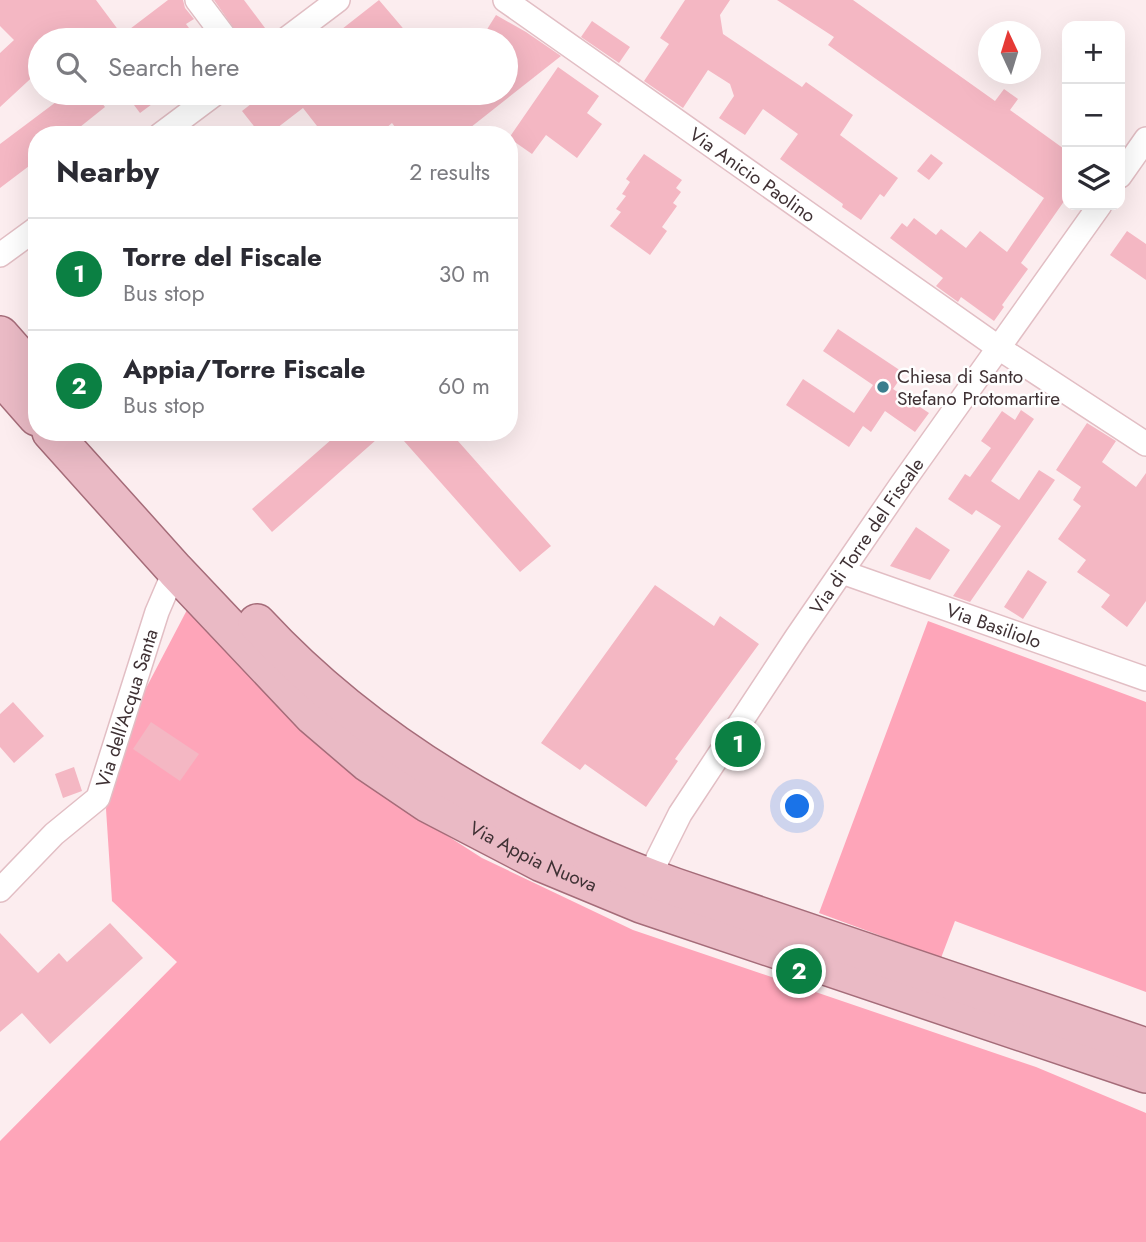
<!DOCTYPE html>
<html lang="en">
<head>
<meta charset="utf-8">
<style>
	body { margin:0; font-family:Jost,sans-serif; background:#f2f2f3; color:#2b2b33 }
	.controls { position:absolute; right:21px; top:21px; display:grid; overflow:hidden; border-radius:14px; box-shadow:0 7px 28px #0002 }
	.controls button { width:63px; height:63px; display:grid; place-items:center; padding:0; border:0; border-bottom:2px solid #e1e1e2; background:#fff; color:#2b2b33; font:35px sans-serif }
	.compass { position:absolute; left:978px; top:21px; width:63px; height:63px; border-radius:50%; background:#fff; box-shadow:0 7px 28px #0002; rotate:356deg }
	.you { position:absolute; left:798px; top:807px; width:24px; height:24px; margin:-18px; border:5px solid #fff; border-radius:50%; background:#1a73e8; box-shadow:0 0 0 10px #1a73e833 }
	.badge { display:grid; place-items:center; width:46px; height:46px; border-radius:50%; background:#0b8043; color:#fff; font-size:23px; font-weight:700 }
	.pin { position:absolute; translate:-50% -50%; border:4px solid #fff; box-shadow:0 2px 7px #0006 }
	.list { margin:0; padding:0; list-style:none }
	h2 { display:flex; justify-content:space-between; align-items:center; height:91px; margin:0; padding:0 28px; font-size:30px }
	h2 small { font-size:23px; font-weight:400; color:#7c7c81 }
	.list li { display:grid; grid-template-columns:46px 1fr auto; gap:21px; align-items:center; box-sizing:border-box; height:112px; padding:0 28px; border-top:2px solid #e1e1e2 }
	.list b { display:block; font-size:26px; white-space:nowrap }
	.list p { margin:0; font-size:23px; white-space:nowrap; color:#7c7c81 }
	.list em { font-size:23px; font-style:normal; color:#7c7c81 }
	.icon { flex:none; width:38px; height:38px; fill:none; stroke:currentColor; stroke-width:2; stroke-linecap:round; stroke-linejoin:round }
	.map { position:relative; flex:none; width:1146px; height:1242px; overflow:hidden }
	.search { position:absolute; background:#fff; box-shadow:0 7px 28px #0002; left:28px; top:28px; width:490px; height:77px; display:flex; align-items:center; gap:18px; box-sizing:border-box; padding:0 24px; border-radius:38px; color:#7c7c81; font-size:26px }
	.panel { position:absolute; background:#fff; box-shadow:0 7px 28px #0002; left:28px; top:126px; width:490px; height:315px; border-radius:28px }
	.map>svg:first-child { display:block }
</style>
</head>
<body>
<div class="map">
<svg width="1146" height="1242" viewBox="0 0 1146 1242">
	<rect width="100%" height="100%" fill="#fcedef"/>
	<!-- green -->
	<path fill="#fea5b9" d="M188,608l202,191 92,59 151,72 403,137 110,46v129h-1146v-101l177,-179 -65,-61 -6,-92 17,-77z
		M928,621l218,81v290l-191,-71 -14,37 -122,-45z"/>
	<!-- building -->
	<path fill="#f4b7c3" d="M0,0h96l26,35 46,-35h15l2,8 9,11 -8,5 12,16h-20l-7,-8 -11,8h-120v30l-40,37v-54l14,-13 -14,-14z
		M214,0h30l24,32 -11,8h-15z
		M379,0l34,40h-85z
		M685,0h45l-10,15 3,19 79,53 4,-5 47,33 -13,20 58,43 -14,19 -4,-3 -19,26 -19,-13 1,-3 -63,-45 18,-25 -35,-25 -18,26 -26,-17 15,-22 -4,-12 -22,-14 -25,38 -39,-27 25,-37 -9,-6z
		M777,0h76l142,101 9,-12 14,10 -8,11 57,41v46l-46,66 7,6 -26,36 2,2 -10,14 -33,-24 -3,5 -22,-16 7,-8 -53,-40 12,-15 5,4 7,-9 22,17 5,-6 25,19 14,-17 27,21 37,-54 -216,-153 6,-8z
		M496,15l30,17 35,24 -100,79h-60l-9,-12 -14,12h-54l-21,-27 -26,20 6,7h-22l-19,-24 23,-18h241v-53l-20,-9z
		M592,21l38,26 -11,16 -38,-26z
		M558,67l41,29 -12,17 15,11 -25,34 -31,-23 -14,19 -23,-16z
		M68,93h26l11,14 -35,28h-33v25l-37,28v-44z
		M125,93h42l-27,20z
		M644,154l38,26 -6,8 5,4 -8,11 4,3 -15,21 5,4 -17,24 -40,-29 11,-14 -5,-3 10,-13 -4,-2 8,-12 -4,-3z
		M931,154l12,9 -14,17 -12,-9z
		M1127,231l19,13v36l-36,-25z
		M838,329l66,44 -11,16 36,24 -14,19 -30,-21 -14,21 -8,-6 -14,21 -63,-42 17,-26 51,34 19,-28 -50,-34z
		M1021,410l13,9 -43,62 28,19 20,-30 16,10 -85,122 -17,-6 48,-70 -25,-16 -4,5 -24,-16 17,-25 5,3 21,-29 -10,-7 21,-30 13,9z
		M1087,423l29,18 -14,21 34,25 10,-14v128l-19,26 -26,-20 9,-12 -33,-23 9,-12 -28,-21 23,-33 -8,-6 8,-13 -25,-17z
		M340,432h45l-113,100 -20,-23z
		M396,432h54l101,114 -31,26z
		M916,527l34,23 -20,30 -40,-14z
		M1028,570l19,12 -24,37 -19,-12z
		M655,585l59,41 6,-10 39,28 -84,115 3,2 -32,46 -61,-43 -5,6 -39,-27z
		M13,702l31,34 -30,27 -14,-16v-33z
		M151,722l48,32 -19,27 -47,-32z
		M74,767l8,24 -19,7 -8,-24z
		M110,923l33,35 -93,86 -28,-31 -22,19v-99l38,40 21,-20 8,9z"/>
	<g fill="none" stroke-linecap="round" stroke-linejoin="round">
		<defs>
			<g id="minor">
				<path d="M197,0l30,40"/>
				<path id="s1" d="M505,0l494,348 147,96"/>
				<path d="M285,40l53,-40"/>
				<path d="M160,135l56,-42"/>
				<path d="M1120,176l26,-37"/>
				<path d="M0,255l37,-27"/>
				<path id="s2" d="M842,572l304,107"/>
				<path id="s3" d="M0,890l54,-56 44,-36 59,-186 18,-42"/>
				<path id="s4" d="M647,890l11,-32 22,-44 116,-176 105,-153 199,-280"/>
			</g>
			<g id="primary">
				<path d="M0,335l37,42"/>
				<path d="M0,375l37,42"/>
				<path id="s5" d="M51,432l124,138 138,146 55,47 59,40 115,60 99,41 505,170"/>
				<path d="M257,623c113,122 263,208 418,264l471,160"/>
			</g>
		</defs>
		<!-- minor casing -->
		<use href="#minor" stroke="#e2bec4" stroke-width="26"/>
		<!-- primary casing -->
		<use href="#primary" stroke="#a56c79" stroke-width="40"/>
		<!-- minor -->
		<use href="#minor" stroke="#fff" stroke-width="23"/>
		<!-- primary -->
		<use href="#primary" stroke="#eabac5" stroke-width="37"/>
	</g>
	<!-- markers -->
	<circle fill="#3a7d8d" stroke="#fefefe" stroke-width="2.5" cx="883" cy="387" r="7"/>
	<g text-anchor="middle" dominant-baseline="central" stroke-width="5" stroke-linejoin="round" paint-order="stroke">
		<!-- street labels -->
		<g font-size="19" fill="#3f3134" stroke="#fefefe">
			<text stroke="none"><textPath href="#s1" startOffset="303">Via Anicio Paolino</textPath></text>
			<text stroke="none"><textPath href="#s4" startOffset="418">Via di Torre del Fiscale</textPath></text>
			<text stroke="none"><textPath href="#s2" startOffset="161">Via Basiliolo</textPath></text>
			<text stroke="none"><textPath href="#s3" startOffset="229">Via dell'Acqua Santa</textPath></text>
			<text stroke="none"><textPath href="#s5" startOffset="649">Via Appia Nuova</textPath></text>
		</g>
		<!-- poi labels -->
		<g font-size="19" fill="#3f3134" stroke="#fefefe" text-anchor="start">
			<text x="897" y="376">Chiesa di Santo<tspan x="897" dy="22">Stefano Protomartire</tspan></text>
		</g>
	</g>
</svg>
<div class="controls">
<button>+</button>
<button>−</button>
<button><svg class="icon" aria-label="layers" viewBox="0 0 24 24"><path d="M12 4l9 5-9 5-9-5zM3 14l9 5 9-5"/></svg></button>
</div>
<svg class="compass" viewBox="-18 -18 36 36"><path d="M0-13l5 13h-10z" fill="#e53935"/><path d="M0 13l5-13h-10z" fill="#7c7c81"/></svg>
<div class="you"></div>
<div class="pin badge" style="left:738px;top:744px">1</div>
<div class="pin badge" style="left:799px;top:971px">2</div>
<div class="search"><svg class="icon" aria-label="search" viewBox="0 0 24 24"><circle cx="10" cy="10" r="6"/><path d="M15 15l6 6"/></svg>Search here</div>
<section class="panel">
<h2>Nearby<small>2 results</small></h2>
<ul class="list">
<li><span class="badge">1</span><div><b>Torre del Fiscale</b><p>Bus stop</p></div><em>30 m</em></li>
<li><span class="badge">2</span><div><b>Appia/Torre Fiscale</b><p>Bus stop</p></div><em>60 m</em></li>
</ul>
</section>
</div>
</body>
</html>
